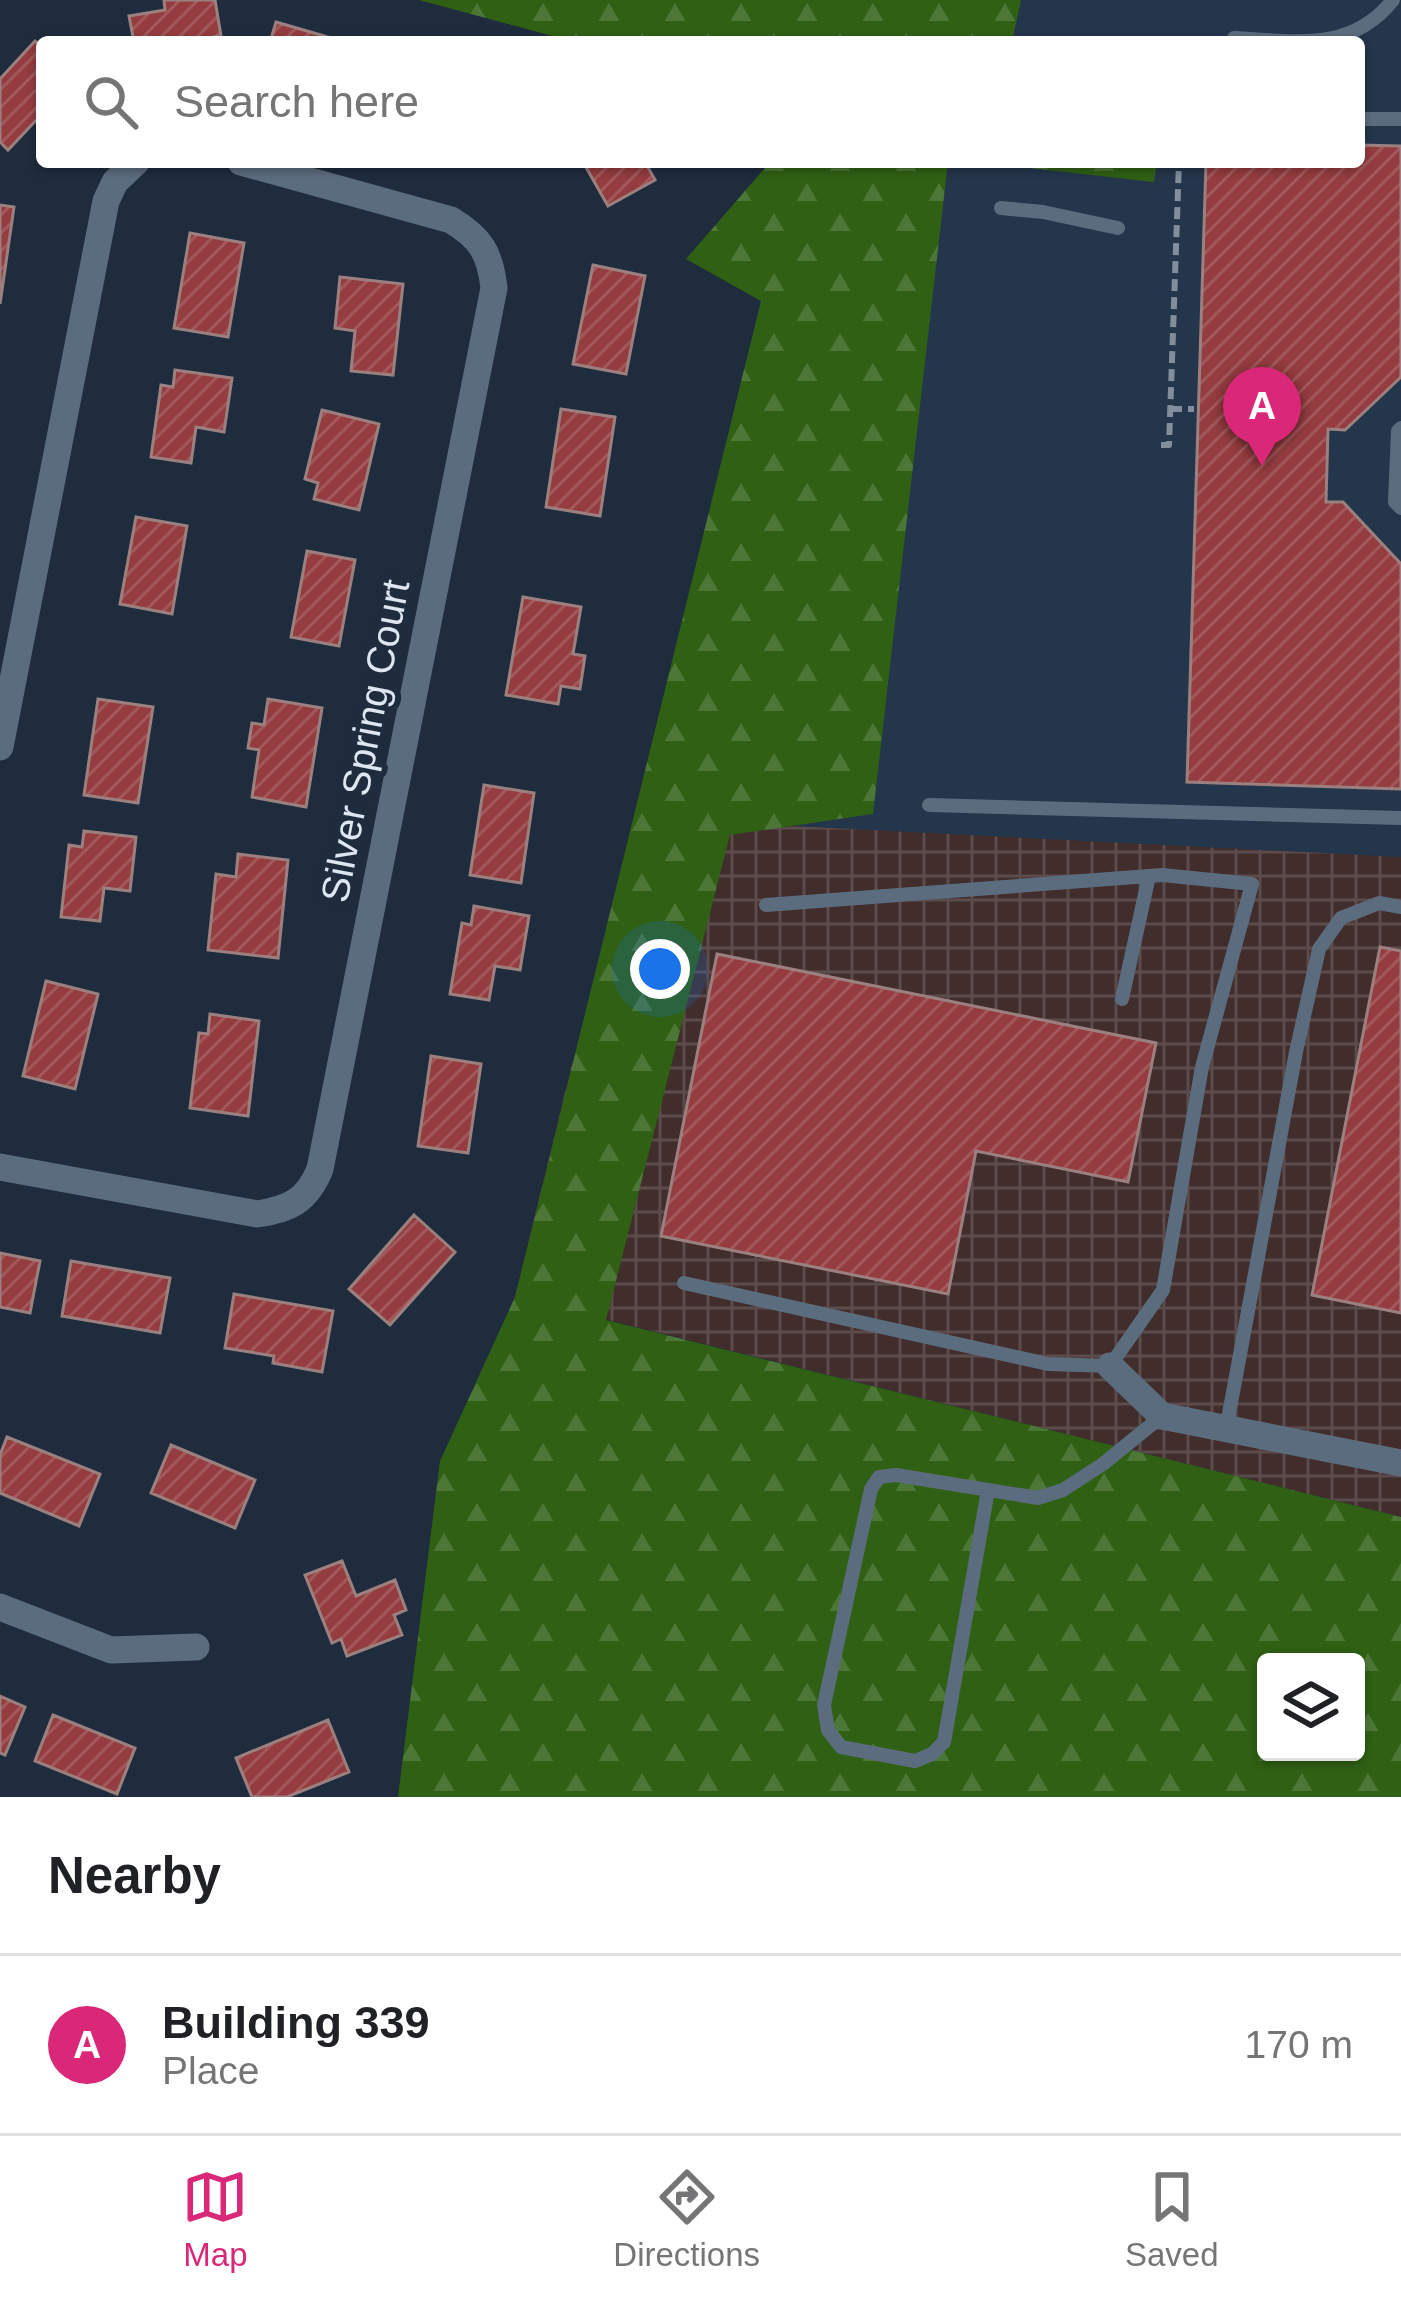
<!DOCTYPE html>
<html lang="en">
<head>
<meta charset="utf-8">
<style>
	body { margin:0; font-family:Arial,sans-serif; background:#f6f6f6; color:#202124 }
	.controls { position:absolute; right:36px; bottom:36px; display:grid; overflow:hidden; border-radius:12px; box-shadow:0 3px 9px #0004 }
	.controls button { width:108px; height:108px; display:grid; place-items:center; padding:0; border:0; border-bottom:3px solid #e0e0e0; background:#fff; color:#202124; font:60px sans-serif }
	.you { position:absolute; left:660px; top:969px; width:42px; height:42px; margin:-30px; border:9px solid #fff; border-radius:50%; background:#1a73e8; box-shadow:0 0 0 18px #1a73e833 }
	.badge { display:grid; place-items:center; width:78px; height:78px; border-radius:50%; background:#db2777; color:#fff; font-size:39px; font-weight:700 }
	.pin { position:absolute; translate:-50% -99px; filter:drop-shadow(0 3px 6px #0008) }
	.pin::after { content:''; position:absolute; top:63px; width:42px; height:36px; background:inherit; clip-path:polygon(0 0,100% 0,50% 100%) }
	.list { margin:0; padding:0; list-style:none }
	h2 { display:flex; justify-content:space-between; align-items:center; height:156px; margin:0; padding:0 48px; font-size:51px }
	h2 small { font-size:39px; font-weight:400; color:#757577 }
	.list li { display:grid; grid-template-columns:78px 1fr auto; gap:36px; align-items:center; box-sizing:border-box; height:180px; padding:0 48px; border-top:3px solid #e0e0e0 }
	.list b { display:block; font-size:45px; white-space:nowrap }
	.list p { margin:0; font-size:39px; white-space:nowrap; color:#757577 }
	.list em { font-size:39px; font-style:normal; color:#757577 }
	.icon { flex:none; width:66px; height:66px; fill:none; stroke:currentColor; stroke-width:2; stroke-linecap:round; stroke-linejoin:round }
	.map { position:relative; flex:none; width:1401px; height:1797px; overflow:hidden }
	.search { position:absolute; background:#fff; box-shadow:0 3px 9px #0004; left:36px; right:36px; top:36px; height:132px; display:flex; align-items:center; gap:30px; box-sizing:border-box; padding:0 42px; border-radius:12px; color:#757577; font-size:45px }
	.sheet { height:336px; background:#fff }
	nav { display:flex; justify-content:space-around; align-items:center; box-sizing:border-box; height:168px; border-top:3px solid #e0e0e0; background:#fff; font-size:33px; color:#757577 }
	nav a { display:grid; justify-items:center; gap:6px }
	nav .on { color:#db2777 }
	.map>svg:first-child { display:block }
</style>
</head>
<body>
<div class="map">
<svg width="1401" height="1797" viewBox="0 0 1401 1797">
	<defs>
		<pattern id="industrial-grid" width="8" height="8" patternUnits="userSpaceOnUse" patternTransform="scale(3)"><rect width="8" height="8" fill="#412d2c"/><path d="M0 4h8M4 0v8" fill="none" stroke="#5c4b4b"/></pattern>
		<pattern id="forest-firs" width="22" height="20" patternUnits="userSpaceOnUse" patternTransform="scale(3)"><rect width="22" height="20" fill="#2f6014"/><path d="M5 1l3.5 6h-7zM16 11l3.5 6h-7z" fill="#4d7737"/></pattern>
		<pattern id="building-hatch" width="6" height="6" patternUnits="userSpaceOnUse" patternTransform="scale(3)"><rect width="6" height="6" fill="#943c3f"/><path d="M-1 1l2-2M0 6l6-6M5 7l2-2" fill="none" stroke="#a3585b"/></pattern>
	</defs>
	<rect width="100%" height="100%" fill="#1e2c3d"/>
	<!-- built -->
	<path fill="#24364c" d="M426,0h975v857l-728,-37 139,-658h547v-120h-774z"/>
	<!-- industrial -->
	<path fill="url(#industrial-grid)" d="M673,820l728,37v660l-886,-220 57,-234 51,9z"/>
	<!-- forest -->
	<path fill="url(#forest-firs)" fill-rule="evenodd" d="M419,0h602l-9,42h-437z
		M770,162h178l-75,652 -143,21 -124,485 795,197v280h-1003l42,-336 75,-164 246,-996 -75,-42zM1266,1662h90v90h-90z
		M977,162h180l-3,20z"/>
	<!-- building -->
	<path fill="url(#building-hatch)" stroke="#9c807f" stroke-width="3" d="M164,0h51l6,36 -19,3 1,3h-69l-5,-26 36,-6z
		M276,22l69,20h-75z
		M35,41l7,6v67l-34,36 -8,-8v-63z
		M1359,145l42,1v231l-56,53 -17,-1 -2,73h17l58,62v225l-214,-7 19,-620h153z
		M583,162h62l10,18 -47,26z
		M0,205l14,2 -14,97z
		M190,233l54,10 -16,94 -54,-9z
		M593,265l52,11 -19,98 -53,-10z
		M340,277l63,7 -10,91 -42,-4 4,-40 -20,-3z
		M175,370l57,8 -8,54 -28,-5 -5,36 -40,-6 10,-72 12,2z
		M561,409l54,8 -15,99 -54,-9z
		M322,410l57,14 -20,86 -45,-11 4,-16 -13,-4z
		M136,517l51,9 -15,88 -52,-10z
		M307,551l48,9 -16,86 -48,-9z
		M523,597l58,10 -8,47 12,2 -5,33 -19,-3 -3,18 -52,-9z
		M98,699l55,8 -15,96 -54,-8z
		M268,699l54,9 -16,99 -54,-10 7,-47 -11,-2 4,-25 12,2z
		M484,785l50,8 -13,90 -51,-8z
		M84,831l52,6 -6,54 -26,-3 -4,33 -39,-4 8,-72 13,2z
		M238,854l50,6 -10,98 -70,-8 8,-76 20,3z
		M474,906l55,10 -9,54 -25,-4 -6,34 -39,-6 12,-71 9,2z
		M1380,947l21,4v362l-89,-18z
		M717,954l439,89 -28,139 -152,-31 -28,143 -287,-58z
		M46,981l52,13 -23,95 -52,-13z
		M210,1014l49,7 -11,95 -58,-8 9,-75 9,1z
		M431,1056l50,8 -13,89 -50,-7z
		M414,1215l41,37 -65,73 -41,-36z
		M0,1253l40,8 -10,52 -30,-6z
		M71,1261l99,17 -10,55 -98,-17z
		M234,1294l99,17 -11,61 -49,-9 1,-7 -49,-8z
		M7,1437l93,37 -21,52 -79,-33v-38z
		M171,1445l84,35 -20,48 -84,-35z
		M342,1561l14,35 39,-16 11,30 -12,5 8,20 -55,21 -6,-17 -9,4 -27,-68z
		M0,1696l25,11 -20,48 -5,-2z
		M53,1715l82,33 -18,46 -82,-33z
		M328,1720l21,52 -62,25h-35l-16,-39z"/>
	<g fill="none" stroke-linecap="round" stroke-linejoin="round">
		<!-- path -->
		<path stroke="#828e9c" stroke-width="6" stroke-dasharray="12 6" stroke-linecap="butt" d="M1170,409h24
			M1161,445h8l10,-283"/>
		<!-- lane -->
		<path stroke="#5c6c7f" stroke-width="14" d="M1234,38c61,3 117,15 159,-38
			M1364,119h37
			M1001,208l42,4 75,16
			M1401,428l-3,3 -3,71 6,6
			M929,805l472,13
			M1122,999l27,-123
			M684,1283l364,81 62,2 53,-76 39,-223 50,-183 -90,-9 -396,30
			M1226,1430l70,-378 23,-103 22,-31 38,-15 22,4
			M988,1490l-44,252 -12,12 -17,7 -74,-14 -13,-17 -4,-25 47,-216 8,-12 17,-2 142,23 25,-8 40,-26 59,-48"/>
		<!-- street -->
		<path stroke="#5c6c7f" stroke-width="27" d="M0,747l106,-546 9,-19 21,-20
			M0,1167l257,47c33,-5 50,-13 63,-45l174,-881c-4,-35 -13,-50 -43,-68l-210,-58
			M1110,1366l52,50 239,47
			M0,1607l111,43 85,-3"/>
	</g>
	<g text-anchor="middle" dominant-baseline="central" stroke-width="12" stroke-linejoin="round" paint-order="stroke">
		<!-- street labels -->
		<g font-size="39" fill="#dde6f1" stroke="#1e2c3d">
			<text transform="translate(365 741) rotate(-79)">Silver Spring Court</text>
		</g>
	</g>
</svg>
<div class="controls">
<button><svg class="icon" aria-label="layers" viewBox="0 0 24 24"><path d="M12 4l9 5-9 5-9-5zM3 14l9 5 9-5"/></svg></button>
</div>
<div class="you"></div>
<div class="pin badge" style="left:1262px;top:466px">A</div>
<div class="search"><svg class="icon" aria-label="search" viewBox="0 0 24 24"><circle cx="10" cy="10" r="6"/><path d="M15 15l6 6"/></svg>Search here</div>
</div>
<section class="sheet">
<h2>Nearby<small></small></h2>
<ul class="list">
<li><span class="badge">A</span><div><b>Building 339</b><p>Place</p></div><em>170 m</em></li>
</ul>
</section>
<nav>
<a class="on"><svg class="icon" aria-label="map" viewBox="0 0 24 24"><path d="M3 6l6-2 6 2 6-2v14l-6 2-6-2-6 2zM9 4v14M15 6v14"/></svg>Map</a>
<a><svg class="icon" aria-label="directions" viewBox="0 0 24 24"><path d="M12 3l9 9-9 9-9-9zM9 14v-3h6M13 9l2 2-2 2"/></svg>Directions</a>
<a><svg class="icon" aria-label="saved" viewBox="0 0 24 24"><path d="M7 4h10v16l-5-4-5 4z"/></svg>Saved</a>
</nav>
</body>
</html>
